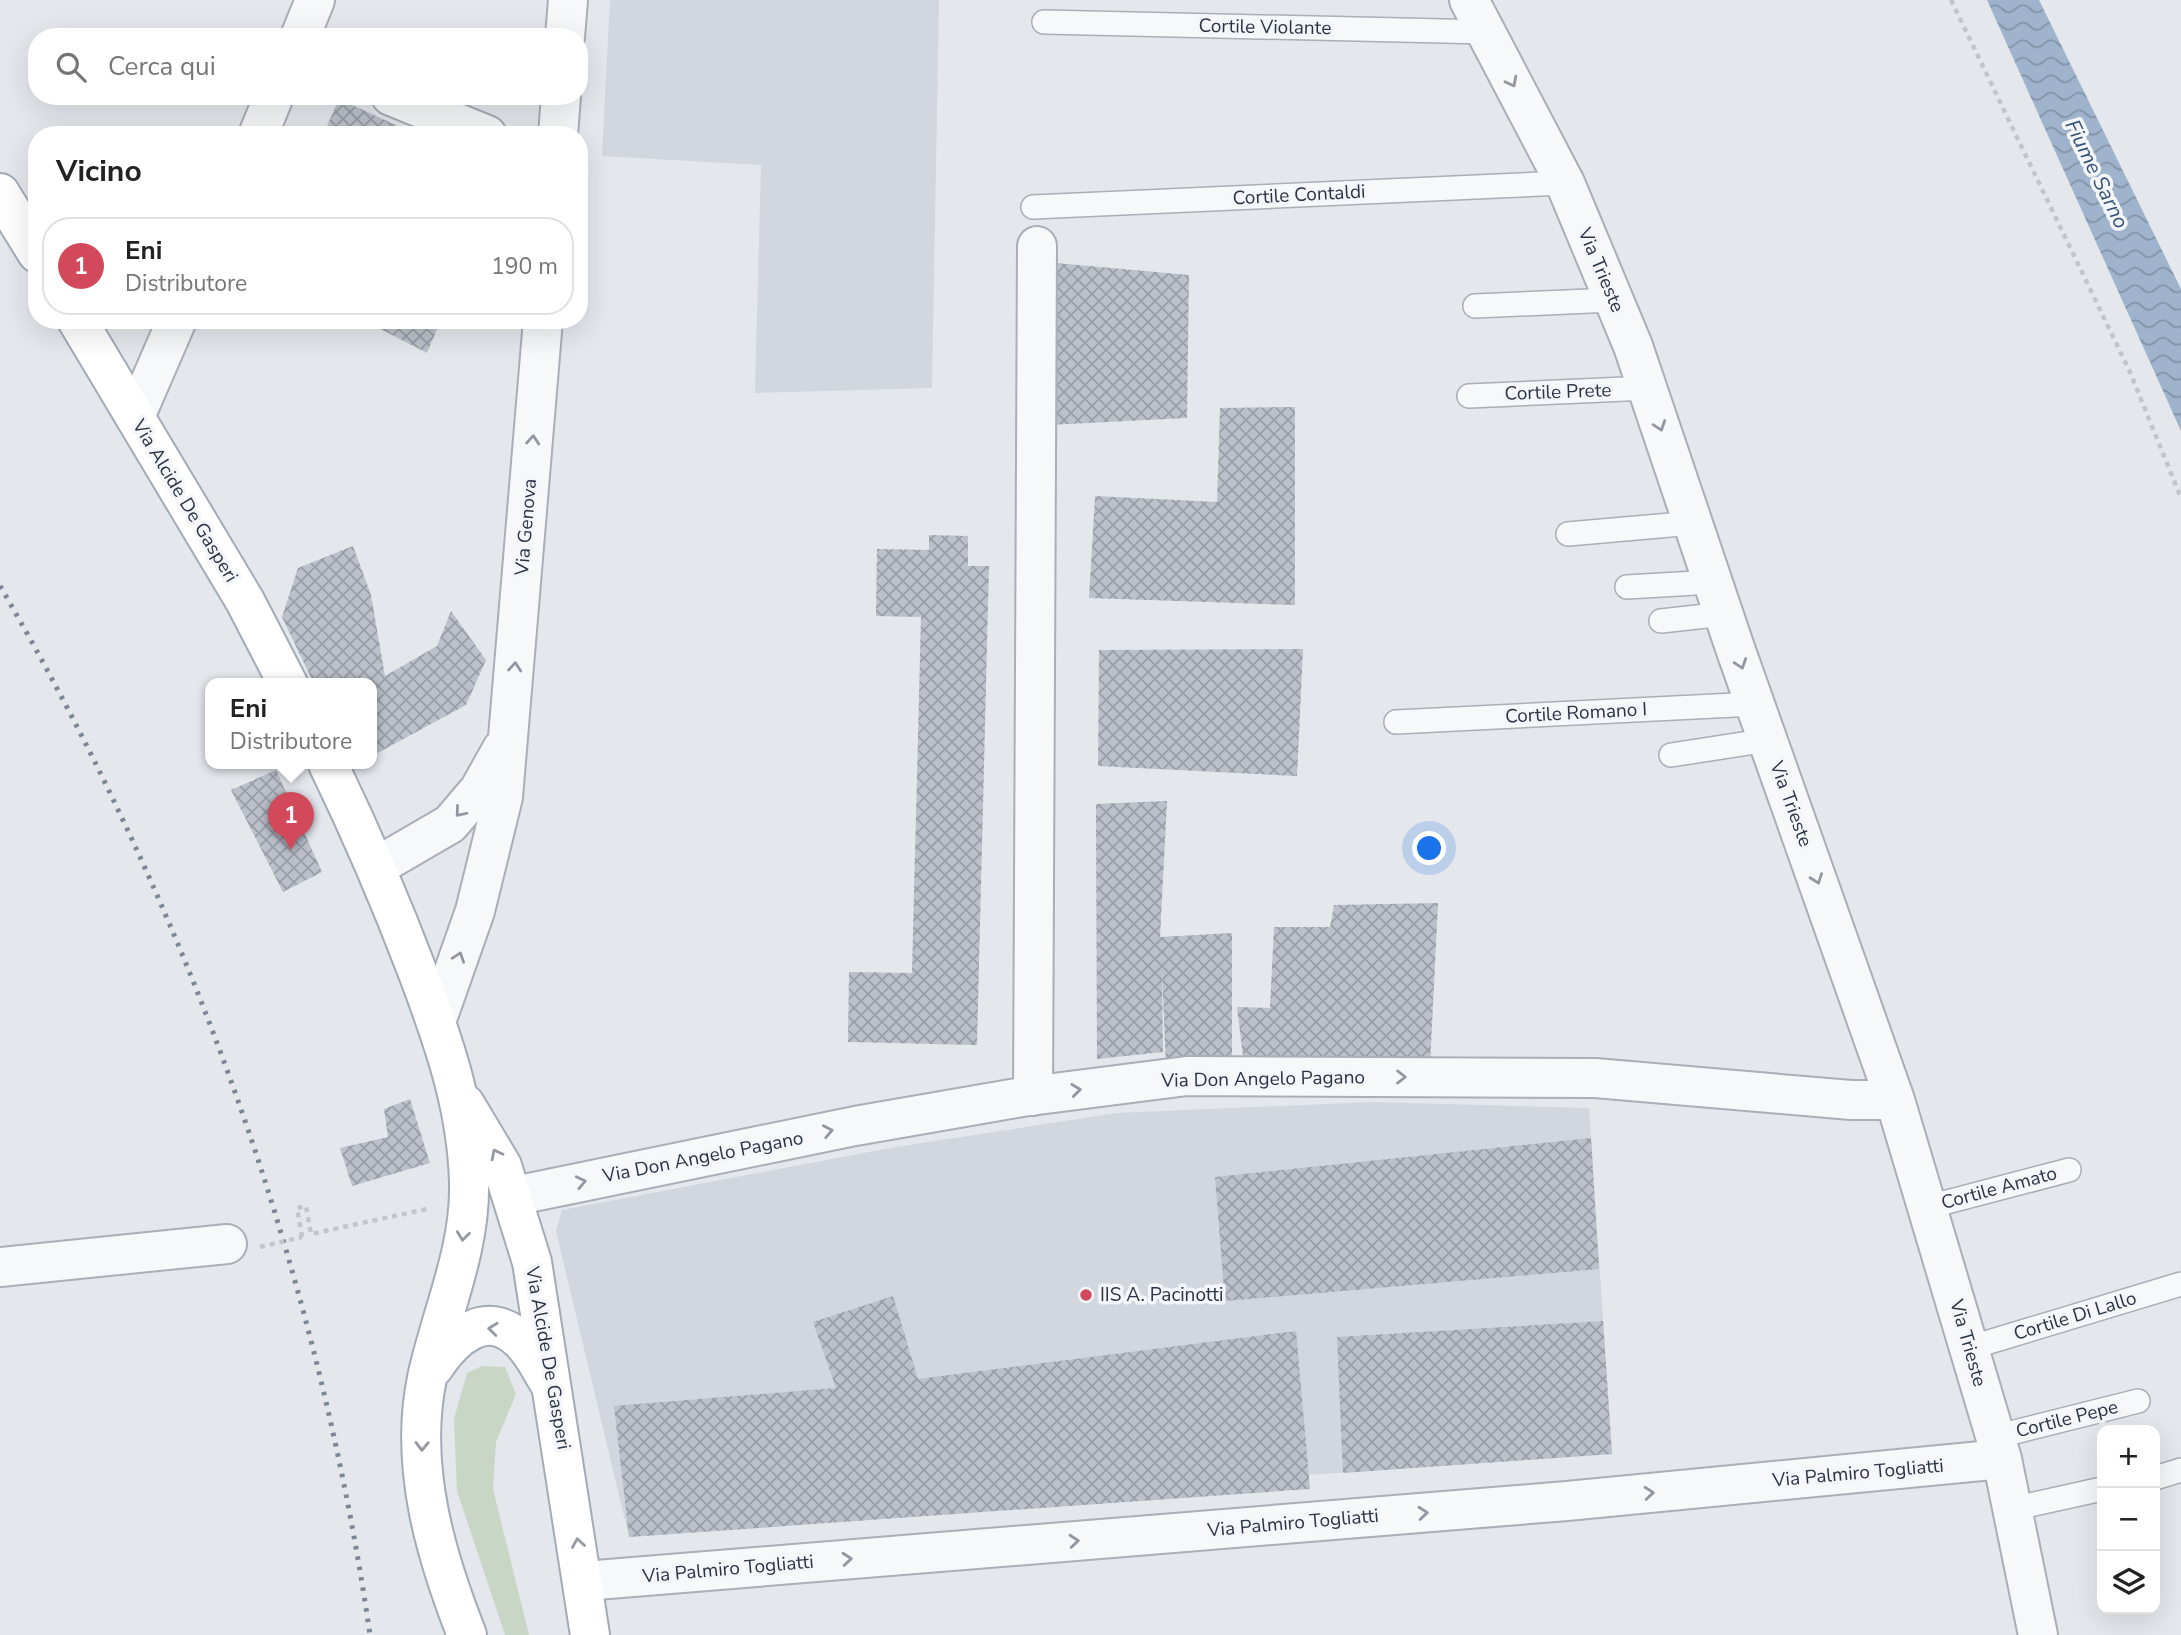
<!DOCTYPE html>
<html lang="it">
<head>
<meta charset="utf-8">
<style>
	body { margin:0; font-family:"Nunito Sans",sans-serif; background:#f6f6f6; color:#222 }
	.controls { position:absolute; right:21px; bottom:21px; display:grid; overflow:hidden; border-radius:14px; box-shadow:0 7px 28px #0002 }
	.controls button { width:63px; height:63px; display:grid; place-items:center; padding:0; border:0; border-bottom:2px solid #e0e0e0; background:#fff; color:#222; font:35px sans-serif }
	.you { position:absolute; left:1430px; top:849px; width:24px; height:24px; margin:-18px; border:5px solid #fff; border-radius:50%; background:#1a73e8; box-shadow:0 0 0 10px #1a73e833 }
	.badge { display:grid; place-items:center; width:46px; height:46px; border-radius:50%; background:#d1495b; color:#fff; font-size:23px; font-weight:700 }
	.pin { position:absolute; translate:-50% -58px; filter:drop-shadow(0 2px 4px #0008) }
	.pin::after { content:''; position:absolute; top:37px; width:24px; height:21px; background:inherit; clip-path:polygon(0 0,100% 0,50% 100%) }
	.popup { position:absolute; left:205px; top:678px; width:172px; height:91px; box-sizing:border-box; display:grid; place-content:center; border-radius:14px; background:#fff; filter:drop-shadow(0 2px 5px #0005); font-size:23px; white-space:nowrap; color:#767676 }
	.popup b { font-size:26px; color:#222 }
	.popup::after { content:''; position:absolute; left:50%; top:100%; margin-left:-14px; border:14px solid transparent; border-top-color:#fff }
	.list { margin:0; padding:0; list-style:none }
	h2 { display:flex; justify-content:space-between; align-items:center; height:91px; margin:0; padding:0 28px; font-size:30px }
	h2 small { font-size:23px; font-weight:400; color:#767676 }
	.list li { display:grid; grid-template-columns:46px 1fr auto; gap:21px; align-items:center; box-sizing:border-box; height:98px; margin:0 14px 14px; padding:0 14px; border:2px solid #e0e0e0; border-radius:28px }
	.list b { display:block; font-size:26px; white-space:nowrap }
	.list p { margin:0; font-size:23px; white-space:nowrap; color:#767676 }
	.list em { font-size:23px; font-style:normal; color:#767676 }
	.icon { flex:none; width:38px; height:38px; fill:none; stroke:currentColor; stroke-width:2; stroke-linecap:round; stroke-linejoin:round }
	.map { position:relative; flex:none; width:2181px; height:1635px; overflow:hidden }
	.search { position:absolute; background:#fff; box-shadow:0 7px 28px #0002; left:28px; top:28px; width:560px; height:77px; display:flex; align-items:center; gap:18px; box-sizing:border-box; padding:0 24px; border-radius:28px; color:#767676; font-size:26px }
	.panel { position:absolute; background:#fff; box-shadow:0 7px 28px #0002; left:28px; top:126px; width:560px; height:203px; border-radius:28px }
	.map>svg:first-child { display:block }
</style>
</head>
<body>
<div class="map">
<svg width="2181" height="1635" viewBox="0 0 2181 1635">
	<defs>
		<pattern id="water-waves" width="16" height="10" patternUnits="userSpaceOnUse" patternTransform="scale(1.75)"><rect width="16" height="10" fill="#9fb4cc"/><path d="M0 5q4-4 8 0t8 0" fill="none" stroke="#8293a7"/></pattern>
		<pattern id="building-cross-hatch" width="8" height="8" patternUnits="userSpaceOnUse" patternTransform="scale(1.75)"><rect width="8" height="8" fill="#bbc0ca"/><path d="M0 0l8 8M0 8l8-8" fill="none" stroke="#989da6"/></pattern>
	</defs>
	<rect width="100%" height="100%" fill="#e4e7ec"/>
	<!-- built -->
	<path fill="#d2d6de" d="M610,0h329l-7,388 -177,5 6,-228 -159,-9z
		M1372,1102l217,6 23,346 -526,36 -324,38 -133,9 -73,-306 6,-21 328,-62 227,-35z"/>
	<!-- green -->
	<path fill="#c9d6c5" d="M482,1366l23,1 11,27 -20,48 -3,47 36,146h-24l-48,-144 -3,-72 13,-46z"/>
	<!-- water -->
	<path fill="url(#water-waves)" d="M1987,0h52l142,289v142z"/>
	<!-- building -->
	<path fill="url(#building-cross-hatch)" d="M339,99l59,27 -3,9h-72z
		M1056,263l133,12 -2,143 -139,7z
		M363,320h78l-14,33z
		M1295,407v198l-206,-7 6,-102 122,6 3,-94z
		M929,535l39,1v30h21l-12,479 -129,-3 1,-70 63,1 9,-356 -45,-1 1,-67 52,1z
		M353,546l18,49 14,81 52,-30 14,-35 35,49 -20,45 -94,51v-72h-58l-32,-67 16,-49z
		M1303,649l-6,127 -199,-10 1,-116z
		M276,770l46,102 -39,20 -52,-102z
		M1167,801l-7,136 72,-4v133l-66,3 -4,-100 1,83 -66,7 -1,-255z
		M1438,903l-8,163 -186,-1 -7,-58 33,1 4,-81h56l4,-22z
		M410,1099l20,64 -78,23 -12,-38 48,-11 -4,-28z
		M1591,1138l8,131 -374,32 -10,-124z
		M893,1296l25,83 378,-48 14,158 -681,48 -15,-131 222,-18 -23,-66z
		M1603,1321l9,133 -269,19 -6,-136z"/>
	<g fill="none" stroke-linecap="round" stroke-linejoin="round">
		<defs>
			<path id="service" d="M1044,22l443,10
				M1033,207l532,-24
				M1475,306l138,-6
				M1469,396l179,-8
				M1568,534l125,-11
				M1627,587l86,-5
				M1661,621l63,-7
				M1396,722l359,-18
				M1671,755l97,-15
				M1928,1207l141,-37
				M1969,1348l212,-64
				M1995,1437l143,-36
				M2155,1478l26,-8
				M2012,1509l90,-20"/>
			<path id="minor" d="M1469,0l96,183 68,163 102,302 160,452 107,359 36,176
				M300,37l15,-37
				M565,37l3,-37
				M391,96l96,39
				M258,135l16,-39
				M558,135l3,-39
				M135,417l42,-97
				M376,867l74,-43 29,-34 23,-41
				M436,1022l39,-111 28,-114 40,-477
				M1033,1096l4,-850
				M514,1196l341,-70 167,-29 165,-21 408,2 256,22h44
				M0,1267l227,-23
				M584,1581l983,-80 435,-42"/>
			<path id="primary" d="M0,193l37,60
				M77,320l168,281 43,83
				M328,764c33,68 63,138 90,209 26,69 49,135 51,209 2,68 -28,131 -42,196 -18,87 8,176 40,257
				M465,1104l37,62 30,96 58,373
				M434,1367c19,-29 52,-60 86,-27 12,11 20,28 28,41"/>
		</defs>
		<!-- service casing -->
		<use href="#service" stroke="#a9aeb7" stroke-width="26"/>
		<!-- minor casing -->
		<use href="#minor" stroke="#a9aeb7" stroke-width="42"/>
		<!-- primary casing -->
		<use href="#primary" stroke="#a3abb8" stroke-width="42"/>
		<!-- path -->
		<path stroke="#c2c5cb" stroke-width="4.5" stroke-dasharray="5 5" stroke-linecap="butt" d="M1951,0l179,372 51,126
			M302,1237l-5,-29 9,-2 5,28 116,-25"/>
		<!-- service -->
		<use href="#service" stroke="#f7f8fa" stroke-width="23"/>
		<!-- minor -->
		<use href="#minor" stroke="#f7f8fa" stroke-width="38"/>
		<!-- primary -->
		<use href="#primary" stroke="#fff" stroke-width="38"/>
		<!-- rail -->
		<path stroke="#7d8696" stroke-width="5" stroke-dasharray="3.5 7" stroke-linecap="butt" d="M0,586c187,321 317,681 370,1049"/>
		<!-- path-bridge -->
		<path stroke="#c2c5cb" stroke-width="4.5" stroke-dasharray="5 5" stroke-linecap="butt" d="M260,1247l42,-10"/>
	</g>
	<!-- one-way arrows -->
	<defs><path id="oneway-chevron" d="M-2-3.5L2.5 0L-2 3.5" fill="none" stroke-width="1.6" stroke-linecap="round" stroke-linejoin="round" transform="scale(1.75)"/></defs>
	<g stroke="#9196a0">
		<use href="#oneway-chevron" transform="translate(1512 82) rotate(63)"/>
		<use href="#oneway-chevron" transform="translate(1660 426) rotate(71)"/>
		<use href="#oneway-chevron" transform="translate(533 440) rotate(-85)"/>
		<use href="#oneway-chevron" transform="translate(1741 664) rotate(71)"/>
		<use href="#oneway-chevron" transform="translate(515 667) rotate(-85)"/>
		<use href="#oneway-chevron" transform="translate(460 812) rotate(130)"/>
		<use href="#oneway-chevron" transform="translate(1817 879) rotate(70)"/>
		<use href="#oneway-chevron" transform="translate(459 957) rotate(-71)"/>
		<use href="#oneway-chevron" transform="translate(1401 1077)"/>
		<use href="#oneway-chevron" transform="translate(1076 1090) rotate(-7)"/>
		<use href="#oneway-chevron" transform="translate(828 1131) rotate(-11)"/>
		<use href="#oneway-chevron" transform="translate(581 1182) rotate(-12)"/>
		<use href="#oneway-chevron" transform="translate(1649 1493) rotate(-5)"/>
		<use href="#oneway-chevron" transform="translate(1423 1513) rotate(-5)"/>
		<use href="#oneway-chevron" transform="translate(1074 1541) rotate(-5)"/>
		<use href="#oneway-chevron" transform="translate(847 1559) rotate(-5)"/>
	</g>
	<g stroke="#959aa2">
		<use href="#oneway-chevron" transform="translate(496 1154) rotate(-117)"/>
		<use href="#oneway-chevron" transform="translate(463 1236) rotate(97)"/>
		<use href="#oneway-chevron" transform="translate(493 1329) rotate(-174)"/>
		<use href="#oneway-chevron" transform="translate(422 1446) rotate(91)"/>
		<use href="#oneway-chevron" transform="translate(578 1543) rotate(-99)"/>
	</g>
	<!-- markers -->
	<circle fill="#d1495b" stroke="#f4f6f9" stroke-width="2.5" cx="1086" cy="1295" r="7"/>
	<g text-anchor="middle" dominant-baseline="central" stroke-width="7" stroke-linejoin="round" paint-order="stroke">
		<!-- street labels -->
		<g font-size="19" fill="#2b3445" stroke="#f4f6f9">
			<text transform="translate(1265 27) rotate(1)">Cortile Violante</text>
			<text transform="translate(1299 195) rotate(-3)">Cortile Contaldi</text>
			<text transform="translate(1601 270) rotate(67)">Via Trieste</text>
			<text transform="translate(1558 392) rotate(-2)">Cortile Prete</text>
			<text transform="translate(185 501) rotate(59)">Via Alcide De Gasperi</text>
			<text transform="translate(526 527) rotate(-85)">Via Genova</text>
			<text transform="translate(1576 713) rotate(-3)">Cortile Romano I</text>
			<text transform="translate(1791 804) rotate(70)">Via Trieste</text>
			<text transform="translate(1263 1079) rotate(-1)">Via Don Angelo Pagano</text>
			<text transform="translate(703 1157) rotate(-11)">Via Don Angelo Pagano</text>
			<text transform="translate(1999 1188) rotate(-15)">Cortile Amato</text>
			<text transform="translate(2075 1316) rotate(-17)">Cortile Di Lallo</text>
			<text transform="translate(1968 1343) rotate(74)">Via Trieste</text>
			<text transform="translate(548 1358) rotate(80)">Via Alcide De Gasperi</text>
			<text transform="translate(2067 1419) rotate(-14)">Cortile Pepe</text>
			<text transform="translate(1858 1473) rotate(-5)">Via Palmiro Togliatti</text>
			<text transform="translate(1293 1523) rotate(-5)">Via Palmiro Togliatti</text>
			<text transform="translate(728 1569) rotate(-5)">Via Palmiro Togliatti</text>
		</g>
		<!-- poi labels -->
		<g font-size="19" fill="#2b3445" stroke="#f4f6f9" text-anchor="start">
			<text x="1100" y="1295">IIS A. Pacinotti</text>
		</g>
		<!-- water labels -->
		<g font-size="21" font-style="italic" fill="#34527a" stroke="#f4f6f9">
			<text transform="translate(2097 174) rotate(64)">Fiume Sarno</text>
		</g>
	</g>
</svg>
<div class="controls">
<button>+</button>
<button>−</button>
<button><svg class="icon" aria-label="layers" viewBox="0 0 24 24"><path d="M12 4l9 5-9 5-9-5zM3 14l9 5 9-5"/></svg></button>
</div>
<div class="you"></div>
<div class="pin badge" style="left:291px;top:850px">1</div>
<div class="popup"><b>Eni</b>Distributore</div>
<div class="search"><svg class="icon" aria-label="search" viewBox="0 0 24 24"><circle cx="10" cy="10" r="6"/><path d="M15 15l6 6"/></svg>Cerca qui</div>
<section class="panel">
<h2>Vicino<small></small></h2>
<ul class="list">
<li><span class="badge">1</span><div><b>Eni</b><p>Distributore</p></div><em>190 m</em></li>
</ul>
</section>
</div>
</body>
</html>
